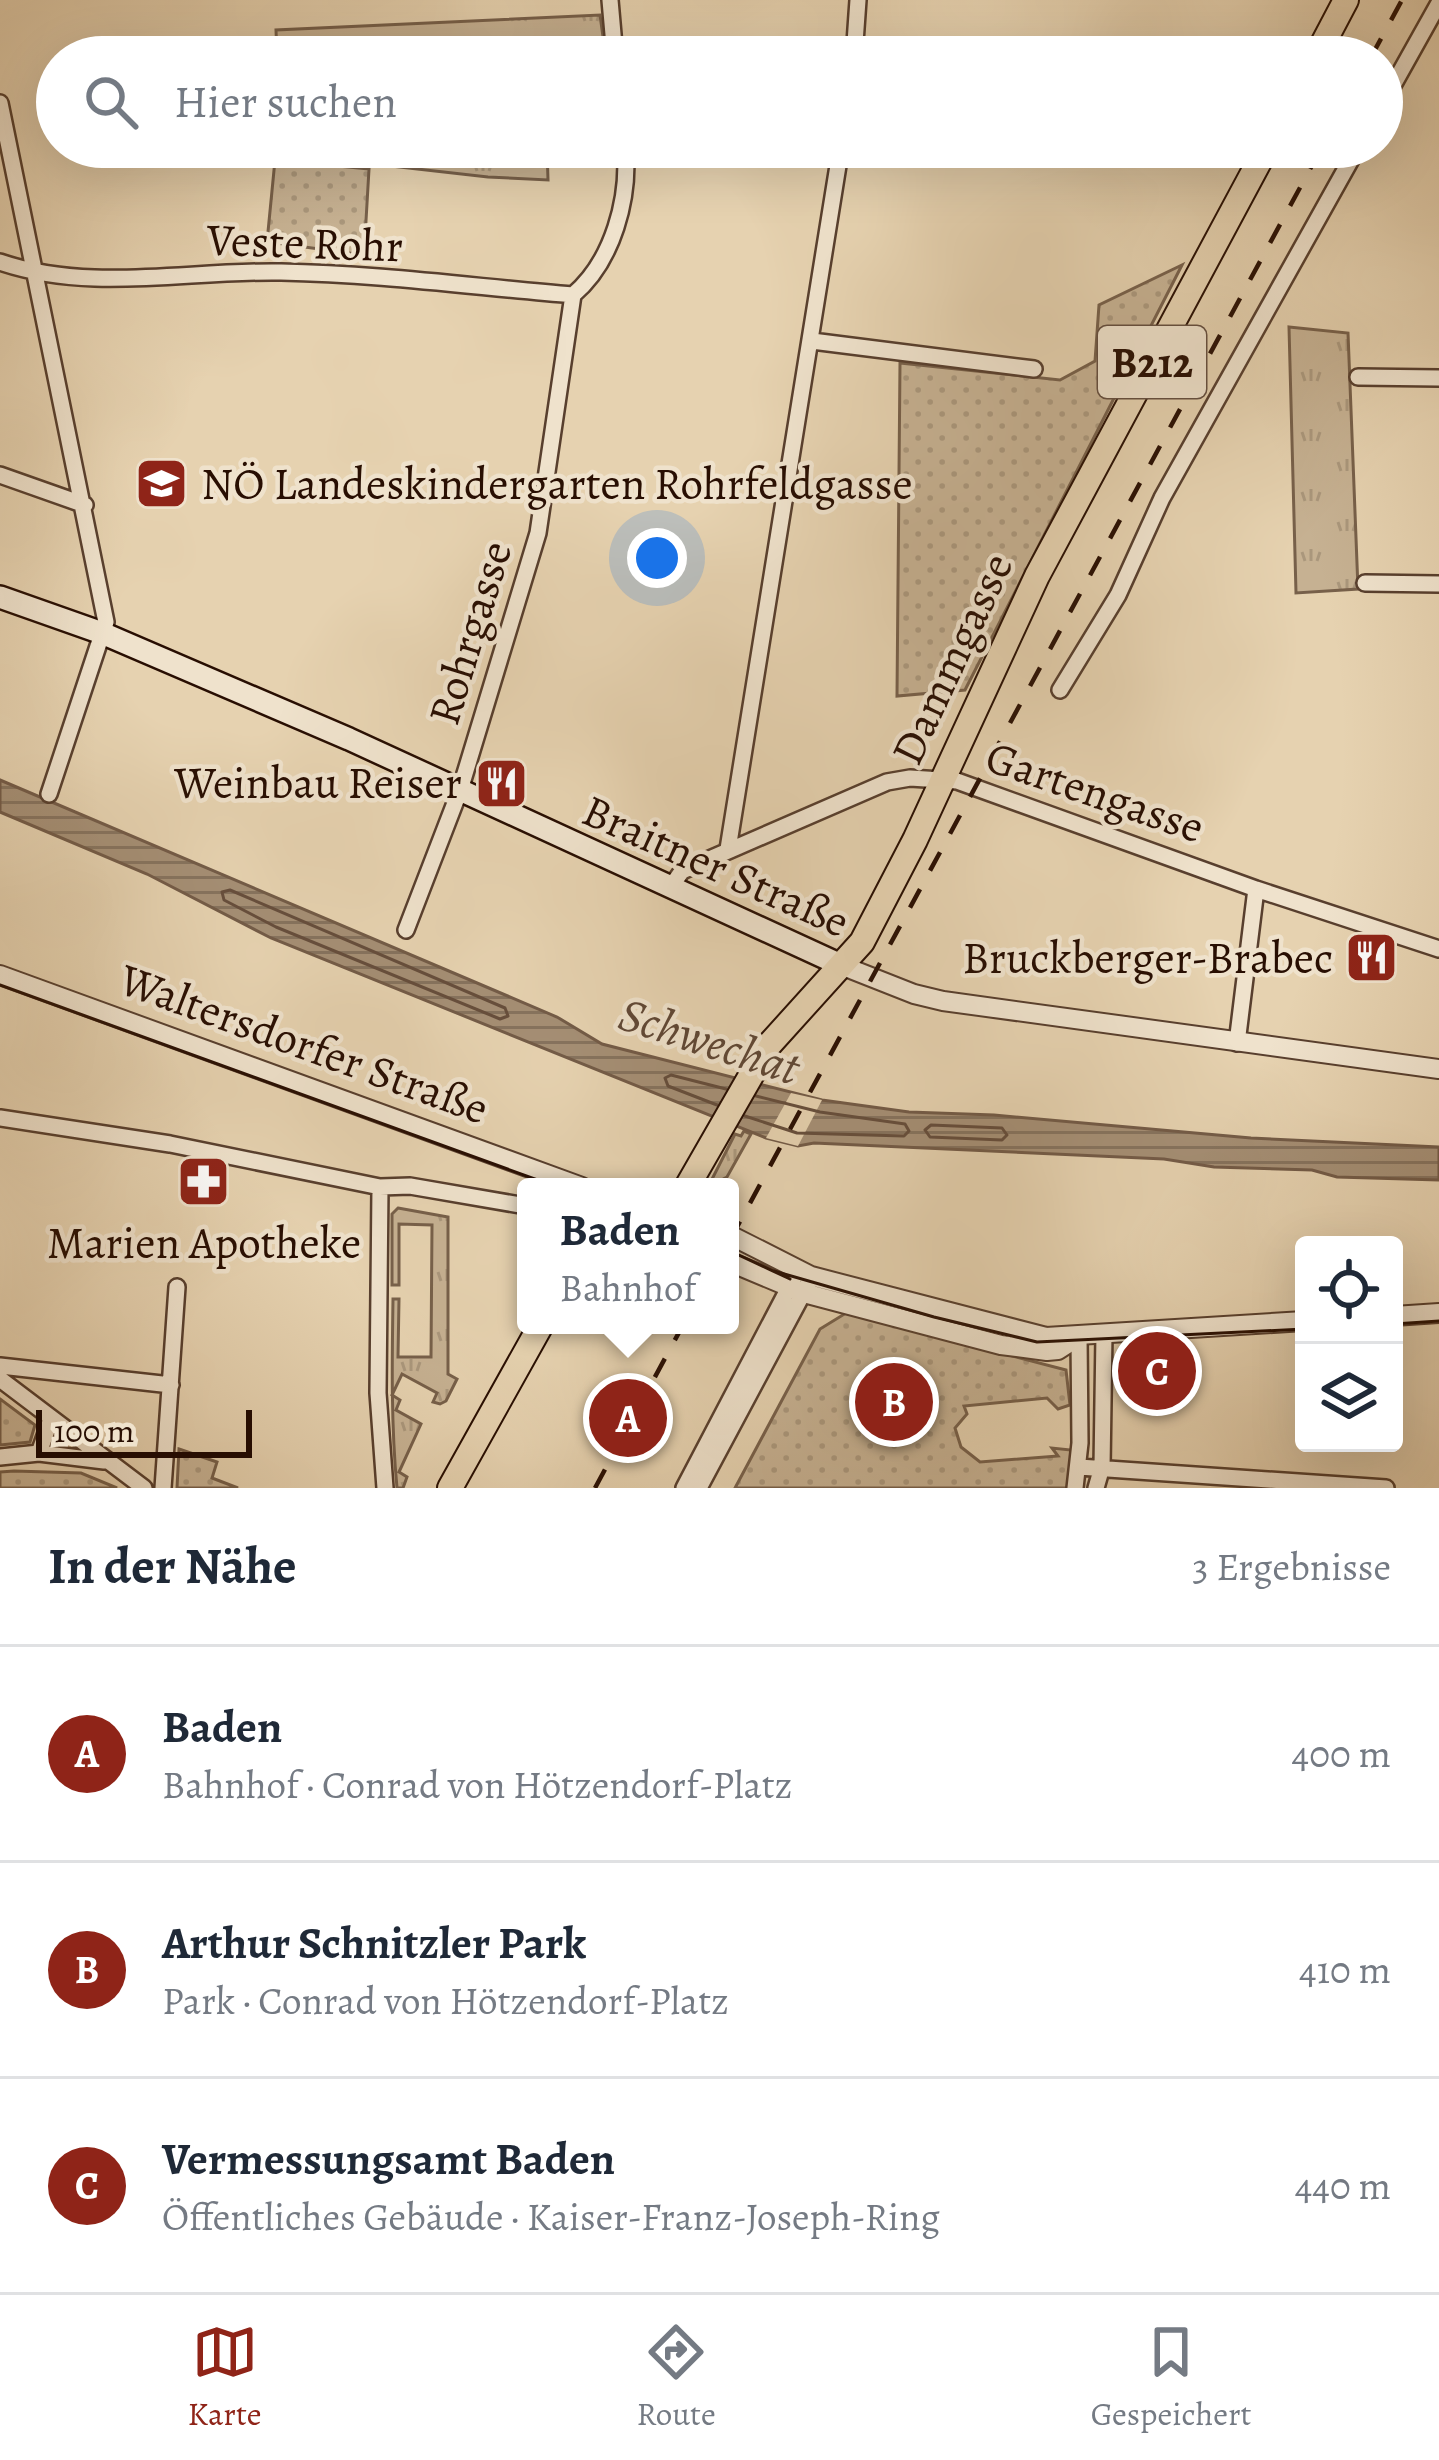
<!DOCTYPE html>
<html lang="de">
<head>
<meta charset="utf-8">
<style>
	body { margin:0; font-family:Alegreya,serif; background:#f6f6f7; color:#1f2937 }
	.controls { position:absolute; right:36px; bottom:36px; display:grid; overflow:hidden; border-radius:12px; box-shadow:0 12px 48px #0002 }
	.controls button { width:108px; height:108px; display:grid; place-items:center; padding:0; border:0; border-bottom:3px solid #e0e1e3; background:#fff; color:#1f2937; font:60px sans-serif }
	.scale { position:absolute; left:36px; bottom:30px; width:216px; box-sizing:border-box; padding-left:12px; border:6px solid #280e02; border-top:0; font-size:33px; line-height:42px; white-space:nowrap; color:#280e02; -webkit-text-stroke:9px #efe2cc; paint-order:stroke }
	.you { position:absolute; left:657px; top:558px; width:42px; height:42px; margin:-30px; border:9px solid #fff; border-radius:50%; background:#1a73e8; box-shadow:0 0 0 18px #1a73e833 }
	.badge { display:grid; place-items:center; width:78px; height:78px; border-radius:50%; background:#8f2418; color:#fff; font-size:39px; font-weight:700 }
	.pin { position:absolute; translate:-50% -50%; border:6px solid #fff; box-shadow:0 3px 12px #0006 }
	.popup { position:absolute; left:517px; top:1178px; width:222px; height:156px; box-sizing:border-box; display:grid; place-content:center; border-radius:12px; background:#fff; filter:drop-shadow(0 3px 9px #0005); font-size:39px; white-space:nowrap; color:#747a83 }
	.popup b { font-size:45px; color:#1f2937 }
	.popup::after { content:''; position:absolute; left:50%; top:100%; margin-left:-24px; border:24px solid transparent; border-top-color:#fff }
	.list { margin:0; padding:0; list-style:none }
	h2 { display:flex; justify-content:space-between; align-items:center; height:156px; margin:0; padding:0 48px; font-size:51px }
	h2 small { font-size:39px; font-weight:400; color:#747a83 }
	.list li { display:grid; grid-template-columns:78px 1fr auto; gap:36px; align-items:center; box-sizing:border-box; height:216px; padding:0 48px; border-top:3px solid #e0e1e3 }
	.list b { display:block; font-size:45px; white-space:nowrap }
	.list p { margin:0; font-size:39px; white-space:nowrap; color:#747a83 }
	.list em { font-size:39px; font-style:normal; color:#747a83 }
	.icon { flex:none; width:66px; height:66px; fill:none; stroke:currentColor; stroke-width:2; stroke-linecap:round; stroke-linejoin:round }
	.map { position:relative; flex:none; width:1439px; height:1488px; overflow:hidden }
	.search { position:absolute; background:#fff; box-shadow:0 12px 48px #0002; left:36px; right:36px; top:36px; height:132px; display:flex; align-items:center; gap:30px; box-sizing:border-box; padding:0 42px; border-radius:66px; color:#747a83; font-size:45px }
	.sheet { height:804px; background:#fff }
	nav { display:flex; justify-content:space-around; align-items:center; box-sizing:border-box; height:168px; border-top:3px solid #e0e1e3; background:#fff; font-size:33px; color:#747a83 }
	nav a { display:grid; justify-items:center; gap:6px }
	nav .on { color:#8f2418 }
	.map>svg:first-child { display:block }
</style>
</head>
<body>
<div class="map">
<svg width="1439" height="1488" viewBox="0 0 1439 1488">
	<defs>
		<pattern id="grass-tufts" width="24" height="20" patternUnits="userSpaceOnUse" patternTransform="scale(3)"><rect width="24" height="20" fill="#c6b192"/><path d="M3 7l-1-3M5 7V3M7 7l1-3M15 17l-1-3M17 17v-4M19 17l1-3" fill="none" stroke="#aa977c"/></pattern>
		<pattern id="park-dots" width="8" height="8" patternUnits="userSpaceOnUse" patternTransform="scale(3)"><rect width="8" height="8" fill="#c6b192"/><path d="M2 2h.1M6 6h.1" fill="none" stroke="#aa977c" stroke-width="1.8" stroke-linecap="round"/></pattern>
		<pattern id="water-rules" width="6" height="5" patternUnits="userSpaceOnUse" patternTransform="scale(3)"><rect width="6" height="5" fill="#a58f75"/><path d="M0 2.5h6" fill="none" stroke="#86735e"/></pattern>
	</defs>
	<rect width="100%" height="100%" fill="#e6d2b0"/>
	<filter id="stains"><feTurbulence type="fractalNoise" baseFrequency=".00167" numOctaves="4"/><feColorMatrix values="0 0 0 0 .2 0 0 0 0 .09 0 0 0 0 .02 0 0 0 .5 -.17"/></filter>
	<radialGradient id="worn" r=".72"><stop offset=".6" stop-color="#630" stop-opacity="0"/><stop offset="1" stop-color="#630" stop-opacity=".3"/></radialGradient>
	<!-- grass -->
	<path fill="url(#grass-tufts)" stroke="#77604a" stroke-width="3" d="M600,15l5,36 -31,6h-297l-1,-27z
		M275,147h272l1,33 -60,-3 -213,-24z
		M1289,327l59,6 10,256 -62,4z
		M744,1131l7,3 -24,43 -19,10 27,-53 6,2z
		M398,1208l50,9v157l9,5 -11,22 -6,3 -7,-2 4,-9 -35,-19 -10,21 8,5 -4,10 25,14 -22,48 8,5 -4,11h-6c-6,-63 -5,-126 -4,-189h6l-1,58h33l1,-132 -33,-1v61h-7v-71z"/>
	<!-- park -->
	<path fill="url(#park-dots)" stroke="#77604a" stroke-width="3" d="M275,160l94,9 -5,86 -97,-13z
		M1182,265l-217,425 -68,6 3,-333 160,17 35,-19 4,-56z
		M846,1313l220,57 4,35 -12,4 -11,-11 -83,8 3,8 -12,14 6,19 19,15 78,-6 -6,-8 19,2 -1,38h-335l85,-159z
		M0,1399l35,26 -5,17 -30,3z
		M179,1449l38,13 -5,16 26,10h-61z
		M14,1471l67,2 36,15h-117v-16z"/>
	<!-- water -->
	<path fill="url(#water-rules)" stroke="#735b47" stroke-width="3" d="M0,780l557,237 45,27 220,56 87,12 85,3 257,23 188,9v33l-102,-3 -25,-7 -98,-3 -50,-8 -350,-16 -16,3 -32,-8 -495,-200 -124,-64 -147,-62z"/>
	<!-- pier -->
	<path fill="#e6d2b0" d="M791,1093l31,7 -24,46 -32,-8z"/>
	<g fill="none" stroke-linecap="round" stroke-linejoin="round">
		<!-- shore -->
		<path stroke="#664e3c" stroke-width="3" d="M230,890l275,118 3,8 -8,3 -224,-92 -52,-27 -2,-8z
			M717,1105l-49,-19 -3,-8 6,-3 55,14
			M745,1116l52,17 107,3 5,-5 -4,-7 -85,-12 -64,-16
			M931,1125l71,3 5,7 -5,5 -72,-3 -5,-7z"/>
		<defs>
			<path id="minor" d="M610,0l5,57
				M854,57l4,-57
				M0,103l106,519 -57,172
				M1382,105l57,-102
				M1060,147l57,9
				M0,262c91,31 187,8 281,10 98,2 195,15 292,23
				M812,341l222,28
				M1358,377l81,1
				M0,475l85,30
				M1365,583l74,1
				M1060,690l58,-95 44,-97 196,-351
				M728,849l113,-702
				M670,888l12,-17 205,-89 23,-4 47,3 299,108 183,60
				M406,930l54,-140 78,-257 35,-238c40,-34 57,-97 52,-148
				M1237,1043l19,-154
				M0,1118l170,26 210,43 30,-1 116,20
				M380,1187l-2,206 7,95
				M0,1366l171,19
				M0,1379l144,109
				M39,1453l12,-34
				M0,1457l39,-4 65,8
				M1079,1467l307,21
				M163,1488l14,-201
				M684,1488l110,-210
				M699,1488l109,-204
				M1075,1488l5,-45 -1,-107
				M1096,1488l6,-21 2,-133"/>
			<path id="tertiary" d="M843,966l71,28 29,7 496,68
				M0,975l582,212
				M730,1235l81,41 235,61 258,-16
				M730,1262l74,31 197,52 46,6 11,-1 17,-11
				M1394,1316l45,-3"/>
			<path id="secondary" d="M0,597l102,36 247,106 494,227"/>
			<path id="primary" d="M1316,57l30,-57
				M687,1187l81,-141 94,-104 53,-102 122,-264 230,-429
				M450,1488l91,-163"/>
		</defs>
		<!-- minor casing -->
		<use href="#minor" stroke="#583f2e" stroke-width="20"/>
		<!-- tertiary casing -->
		<use href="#tertiary" stroke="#583f2e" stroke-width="22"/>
		<!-- secondary casing -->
		<use href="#secondary" stroke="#280e02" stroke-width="26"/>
		<!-- primary casing -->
		<use href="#primary" stroke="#280e02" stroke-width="28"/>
		<!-- minor -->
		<use href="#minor" stroke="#efe2cc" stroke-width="15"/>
		<!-- tertiary -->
		<use href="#tertiary" stroke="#efe2cc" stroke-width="18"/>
		<!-- secondary -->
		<use href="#secondary" stroke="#efe2cc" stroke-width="21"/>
		<!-- primary -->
		<use href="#primary" stroke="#e6d2b0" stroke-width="24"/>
		<!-- tram -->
		<path stroke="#280e02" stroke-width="3" d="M0,985l557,202
			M730,1251l60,28
			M774,1271l160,46 103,25 267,-13
			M1394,1324l45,-3"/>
		<!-- rail -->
		<path stroke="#280e02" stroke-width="4.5" stroke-dasharray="21 21" stroke-linecap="butt" d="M1371,57l31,-57
			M730,1240l592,-1093
			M595,1488l88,-163"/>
	</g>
	<!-- icons -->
	<defs>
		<symbol id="school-square" viewBox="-11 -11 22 22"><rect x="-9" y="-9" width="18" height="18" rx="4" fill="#8f2418" stroke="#efe2cc"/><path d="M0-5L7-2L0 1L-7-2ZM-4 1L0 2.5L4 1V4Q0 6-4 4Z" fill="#fff"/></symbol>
		<symbol id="restaurant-square" viewBox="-11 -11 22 22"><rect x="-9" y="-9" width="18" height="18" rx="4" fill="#8f2418" stroke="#efe2cc"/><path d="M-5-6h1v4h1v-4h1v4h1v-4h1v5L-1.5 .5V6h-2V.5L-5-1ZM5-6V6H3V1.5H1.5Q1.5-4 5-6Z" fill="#fff"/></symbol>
		<symbol id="pharmacy-square" viewBox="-11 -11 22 22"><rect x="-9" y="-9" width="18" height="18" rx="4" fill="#8f2418" stroke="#efe2cc"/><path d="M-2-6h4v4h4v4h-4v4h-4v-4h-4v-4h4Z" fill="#fff"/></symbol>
	</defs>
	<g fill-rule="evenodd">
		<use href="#school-square" x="132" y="454" width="59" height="59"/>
		<use href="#restaurant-square" x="472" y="754" width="59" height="59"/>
		<use href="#restaurant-square" x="1342" y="928" width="59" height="59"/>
		<use href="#pharmacy-square" x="174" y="1152" width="59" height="59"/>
	</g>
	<g text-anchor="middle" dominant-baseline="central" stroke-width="9" stroke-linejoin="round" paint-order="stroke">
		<!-- shield labels -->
		<rect fill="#efe2cc" stroke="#644e3f" stroke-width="3" x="1098" y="326" width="108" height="72" rx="9"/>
		<g font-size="42" font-weight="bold" fill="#280e02">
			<text x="1152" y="362">B212</text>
		</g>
		<!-- street labels -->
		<g font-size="45" fill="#280e02" stroke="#efe2cc">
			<text transform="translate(305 243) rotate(2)">Veste Rohr</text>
			<text transform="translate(470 633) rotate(-73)">Rohrgasse</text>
			<text transform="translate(952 659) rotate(-65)">Dammgasse</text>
			<text transform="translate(1095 792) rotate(19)">Gartengasse</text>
			<text transform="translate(716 866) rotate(24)">Braitner Straße</text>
			<text transform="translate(304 1044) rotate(20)">Waltersdorfer Straße</text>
		</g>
		<!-- poi labels -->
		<g font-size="45" fill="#280e02" stroke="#efe2cc" text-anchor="end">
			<text x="201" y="484" text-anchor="start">NÖ Landeskindergarten Rohrfeldgasse</text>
			<text x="462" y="783">Weinbau Reiser</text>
			<text x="1333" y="958">Bruckberger-Brabec</text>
			<text x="204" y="1243" text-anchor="middle">Marien Apotheke</text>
		</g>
		<!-- water labels -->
		<g font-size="48" font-style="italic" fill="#604836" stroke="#efe2cc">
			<text transform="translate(709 1041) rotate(18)">Schwechat</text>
		</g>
	</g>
	<rect width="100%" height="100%" filter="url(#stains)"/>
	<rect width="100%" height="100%" fill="url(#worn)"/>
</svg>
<div class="controls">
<button><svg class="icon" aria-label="locate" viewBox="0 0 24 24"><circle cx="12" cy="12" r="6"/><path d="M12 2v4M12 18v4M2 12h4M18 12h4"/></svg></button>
<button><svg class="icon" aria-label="layers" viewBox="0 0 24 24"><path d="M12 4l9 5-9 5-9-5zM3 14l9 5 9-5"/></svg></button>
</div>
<div class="scale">100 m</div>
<div class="you"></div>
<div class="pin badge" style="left:628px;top:1418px">A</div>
<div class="popup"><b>Baden</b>Bahnhof</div>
<div class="pin badge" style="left:894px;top:1402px">B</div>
<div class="pin badge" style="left:1157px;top:1371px">C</div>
<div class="search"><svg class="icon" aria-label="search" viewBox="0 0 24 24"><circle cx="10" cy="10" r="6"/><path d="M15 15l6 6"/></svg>Hier suchen</div>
</div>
<section class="sheet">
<h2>In der Nähe<small>3 Ergebnisse</small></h2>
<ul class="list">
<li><span class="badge">A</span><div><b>Baden</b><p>Bahnhof · Conrad von Hötzendorf-Platz</p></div><em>400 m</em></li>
<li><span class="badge">B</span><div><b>Arthur Schnitzler Park</b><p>Park · Conrad von Hötzendorf-Platz</p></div><em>410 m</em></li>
<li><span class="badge">C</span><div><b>Vermessungsamt Baden</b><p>Öffentliches Gebäude · Kaiser-Franz-Joseph-Ring</p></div><em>440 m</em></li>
</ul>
</section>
<nav>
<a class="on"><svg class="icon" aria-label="map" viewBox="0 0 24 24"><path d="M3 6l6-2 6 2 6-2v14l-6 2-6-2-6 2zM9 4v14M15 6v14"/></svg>Karte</a>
<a><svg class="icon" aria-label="directions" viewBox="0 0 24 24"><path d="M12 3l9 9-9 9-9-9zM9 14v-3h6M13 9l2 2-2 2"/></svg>Route</a>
<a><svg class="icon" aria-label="saved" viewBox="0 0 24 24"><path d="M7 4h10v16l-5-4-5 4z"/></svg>Gespeichert</a>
</nav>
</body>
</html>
